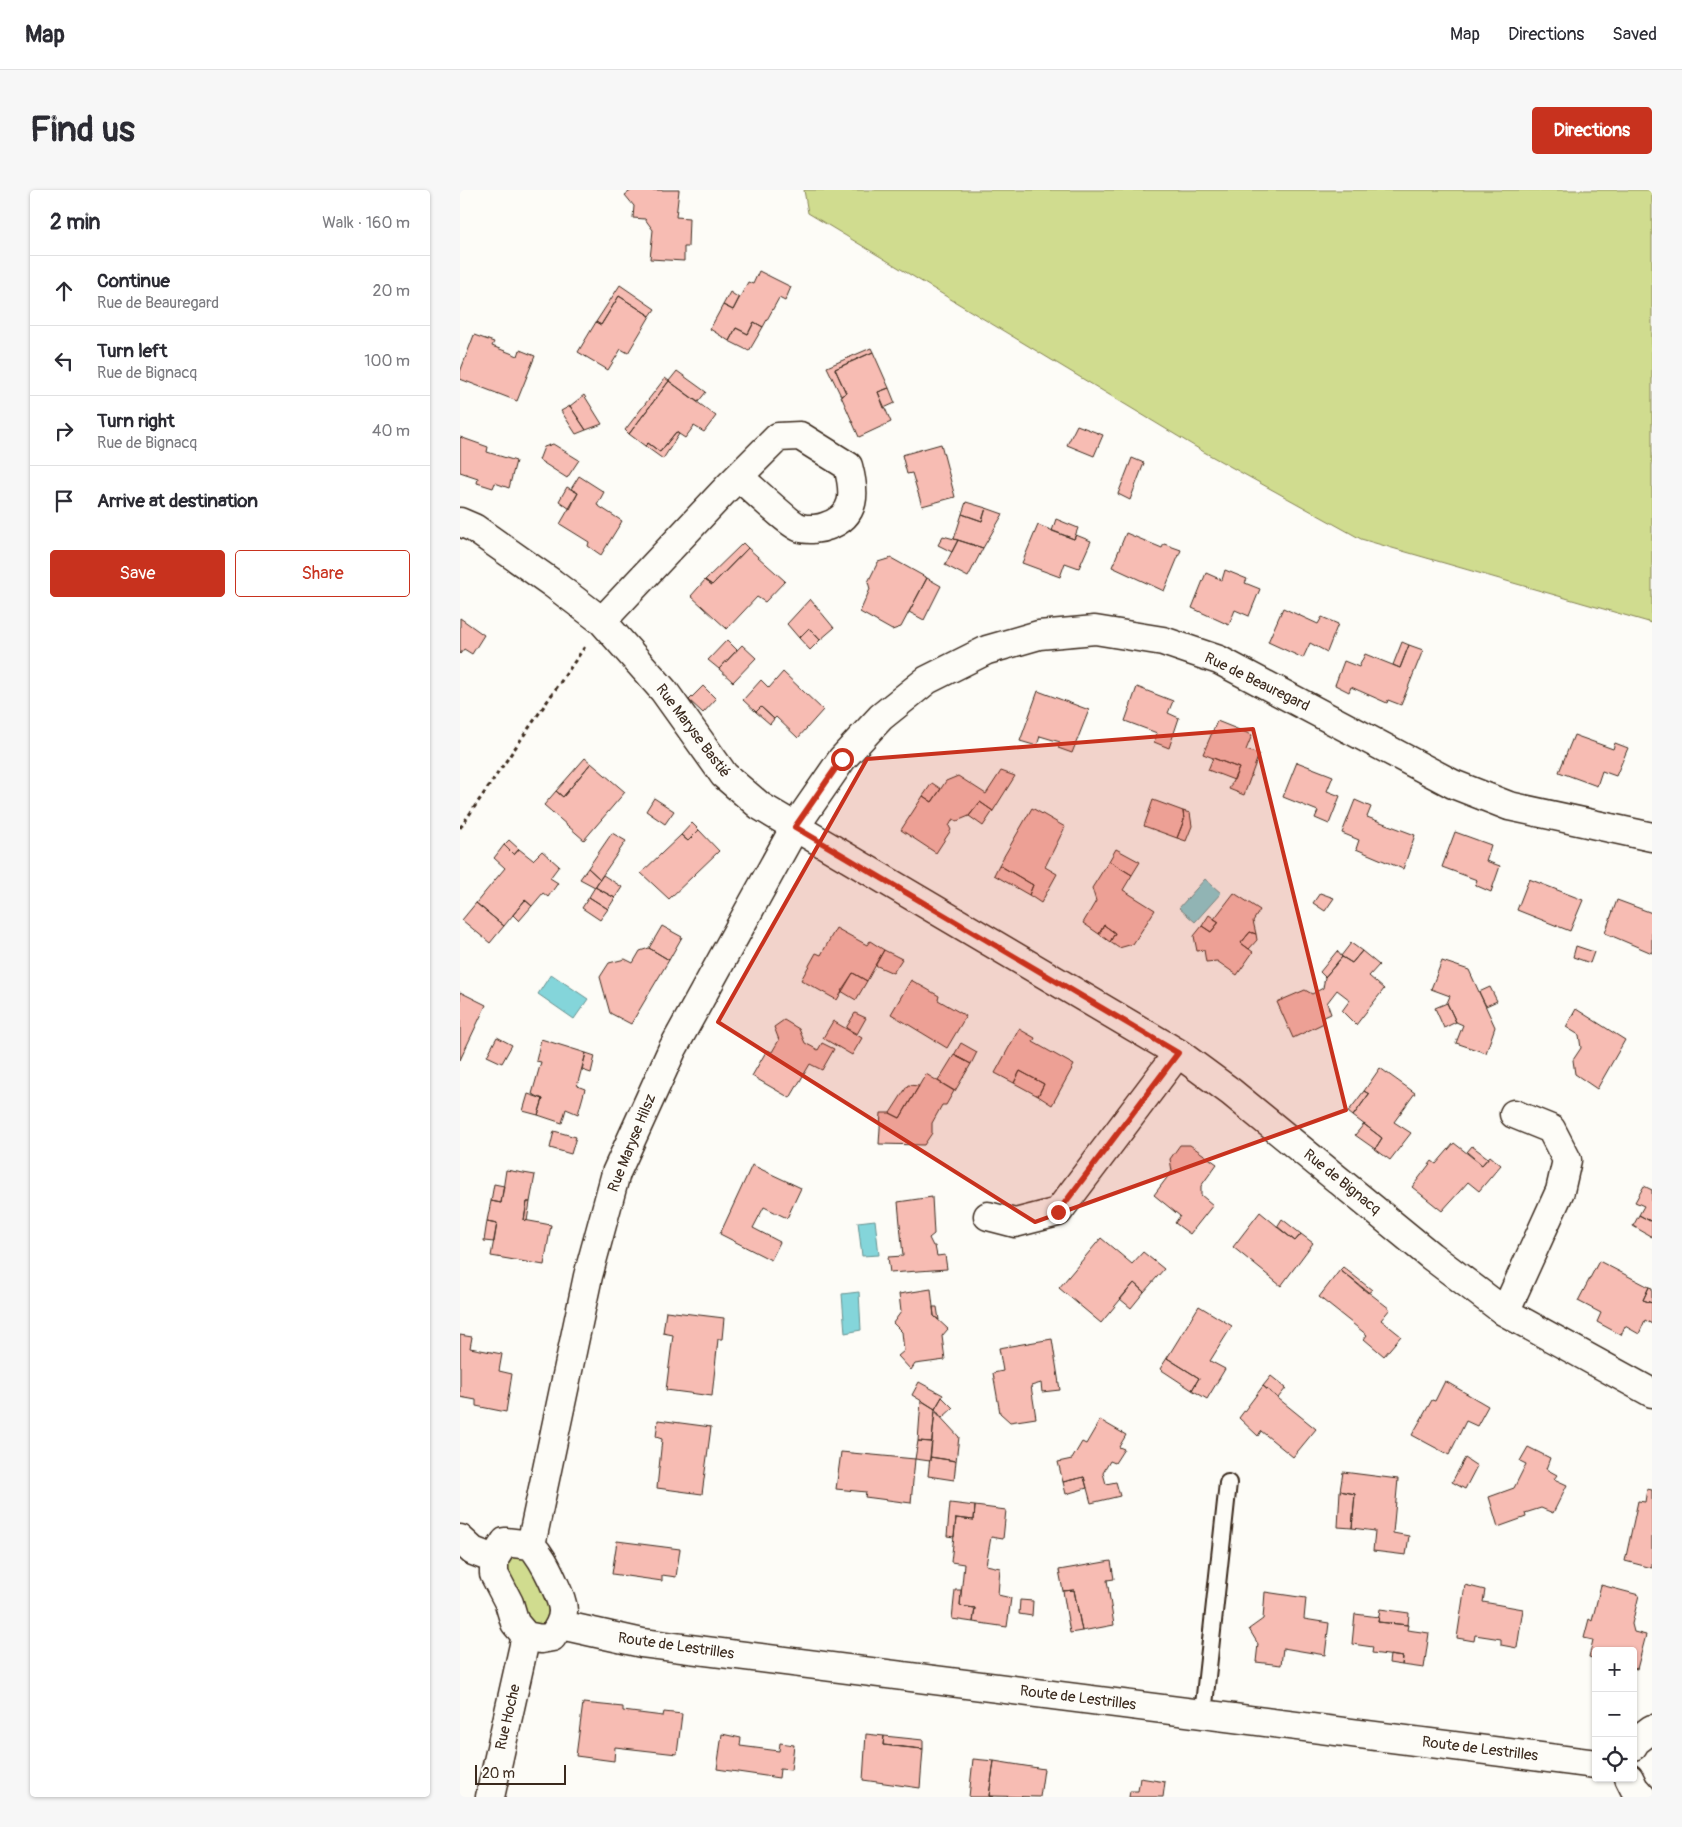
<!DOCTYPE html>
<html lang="en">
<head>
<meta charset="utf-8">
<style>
	body { margin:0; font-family:Pangolin,sans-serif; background:#f7f7f7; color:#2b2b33 }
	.controls { position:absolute; right:15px; bottom:15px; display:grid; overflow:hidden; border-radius:5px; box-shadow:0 1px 4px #0004 }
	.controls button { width:45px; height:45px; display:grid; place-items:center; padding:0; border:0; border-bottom:1px solid #e1e1e2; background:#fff; color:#2b2b33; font:25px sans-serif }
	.scale { position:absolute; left:15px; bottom:12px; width:91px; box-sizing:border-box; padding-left:5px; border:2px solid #3b2a1e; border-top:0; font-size:14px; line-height:18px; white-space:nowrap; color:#3b2a1e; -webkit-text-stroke:4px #fdfcf7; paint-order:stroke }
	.stop { position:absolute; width:15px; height:15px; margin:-11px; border:4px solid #c8321e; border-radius:50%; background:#fff }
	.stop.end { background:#c8321e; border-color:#fff; box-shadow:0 1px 5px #0008 }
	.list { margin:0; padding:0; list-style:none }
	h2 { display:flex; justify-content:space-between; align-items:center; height:65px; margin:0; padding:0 20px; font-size:21px }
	h2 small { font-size:16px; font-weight:400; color:#7c7c81 }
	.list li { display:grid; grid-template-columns:32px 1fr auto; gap:15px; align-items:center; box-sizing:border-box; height:70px; padding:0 20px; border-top:1px solid #e1e1e2 }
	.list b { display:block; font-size:19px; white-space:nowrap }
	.list p { margin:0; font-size:16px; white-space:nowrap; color:#7c7c81 }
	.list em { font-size:16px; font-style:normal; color:#7c7c81 }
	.actions { display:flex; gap:10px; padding:15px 20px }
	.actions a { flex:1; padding:11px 0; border:1px solid #c8321e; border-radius:5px; text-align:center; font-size:18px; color:#c8321e }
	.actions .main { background:#c8321e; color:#fff }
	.icon { flex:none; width:28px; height:28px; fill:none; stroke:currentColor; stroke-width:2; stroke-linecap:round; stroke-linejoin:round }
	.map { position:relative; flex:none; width:1192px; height:1607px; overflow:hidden; border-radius:5px }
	header { display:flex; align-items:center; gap:30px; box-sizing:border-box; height:70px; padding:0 25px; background:#fff; border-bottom:1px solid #e1e1e2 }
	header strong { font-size:24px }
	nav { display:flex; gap:28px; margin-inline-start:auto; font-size:18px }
	.intro { display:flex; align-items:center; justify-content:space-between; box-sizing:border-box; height:120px; padding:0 30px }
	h1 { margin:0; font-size:35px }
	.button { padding:12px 22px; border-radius:5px; background:#c8321e; color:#fff; font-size:18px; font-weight:700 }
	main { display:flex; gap:30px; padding:0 30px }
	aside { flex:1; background:#fff; border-radius:5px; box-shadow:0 1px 4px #0004 }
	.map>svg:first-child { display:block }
</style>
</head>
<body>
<header>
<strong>Map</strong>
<nav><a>Map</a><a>Directions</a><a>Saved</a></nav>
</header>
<div class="intro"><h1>Find us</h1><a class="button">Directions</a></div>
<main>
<aside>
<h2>2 min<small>Walk · 160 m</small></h2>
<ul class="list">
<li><svg class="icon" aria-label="ahead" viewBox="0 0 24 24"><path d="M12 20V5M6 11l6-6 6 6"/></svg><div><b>Continue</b><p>Rue de Beauregard</p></div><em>20 m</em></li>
<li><svg class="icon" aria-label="left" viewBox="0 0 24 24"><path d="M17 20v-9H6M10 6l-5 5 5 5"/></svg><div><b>Turn left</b><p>Rue de Bignacq</p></div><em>100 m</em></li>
<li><svg class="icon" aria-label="right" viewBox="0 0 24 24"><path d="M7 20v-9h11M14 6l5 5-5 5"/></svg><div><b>Turn right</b><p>Rue de Bignacq</p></div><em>40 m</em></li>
<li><svg class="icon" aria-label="arrive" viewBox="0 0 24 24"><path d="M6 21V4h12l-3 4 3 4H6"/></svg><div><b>Arrive at destination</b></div></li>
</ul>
<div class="actions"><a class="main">Save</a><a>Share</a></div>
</aside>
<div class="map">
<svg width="1192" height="1607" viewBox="0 0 1192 1607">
	<rect width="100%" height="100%" fill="#fdfcf7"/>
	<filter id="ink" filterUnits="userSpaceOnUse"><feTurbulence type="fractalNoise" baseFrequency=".02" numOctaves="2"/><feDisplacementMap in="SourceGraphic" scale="10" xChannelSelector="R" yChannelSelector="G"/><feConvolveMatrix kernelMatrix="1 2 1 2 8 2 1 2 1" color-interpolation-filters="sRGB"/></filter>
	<g filter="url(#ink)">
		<!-- green -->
		<path fill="#d0dc8f" stroke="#868356" d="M344,0h848v433l-291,-84 -157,-87 -396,-239z
			M62,1364c13,20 32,44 24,69l-8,3c-21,-9 -30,-42 -33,-63l9,-8z"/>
		<!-- water -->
		<path fill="#84d5da" stroke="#67918f" d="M745,689l16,14 -26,29 -16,-14z
			M91,784l37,25 -14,20 -36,-25z
			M415,1030l4,35 -17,1 -4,-34z
			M399,1102l2,38 -16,3 -3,-39z"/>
		<!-- building -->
		<path fill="#f7bcb3" stroke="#3b2a1e" d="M172,0h47l-3,27 13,1 -1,29h-4v14l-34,-2 3,-29 -8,-11 -12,-1 1,-12 -9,-11z
			M299,81l32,16 -6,14 -6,-3 -16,29 -9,-5 -6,12 -12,-6 -7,13 -19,-12 13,-24 10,5 15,-28 5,2z
			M160,95l35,24 -5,7 -31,-20 -18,29 -5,-3z
			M270,102l9,6 -6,12 -10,-5z
			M159,106l31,20 -22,37 -7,-4 -13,21 -30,-18 18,-30 5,3z
			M294,132l9,5 -14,24 -20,-10 7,-13 12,6z
			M14,145l20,7 -2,4 26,10 2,-6 15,6 -18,45 -57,-22v-7z
			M411,158l2,4 -38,17 11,24 -5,3 -14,-29z
			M413,162l16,36 -11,4 13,30 -32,15 -18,-41 5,-3 -11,-24z
			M217,181l29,21 -8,10 -29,-21z
			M205,188l4,3 -40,53 -4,-4z
			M209,191l47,35 -12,16 -10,-6 -9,12 -9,-6 -16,20 -12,-9 -3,3 -16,-12z
			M429,198l6,15 -11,5 -6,-16z
			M124,205l18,29 -16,6 -16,-24z
			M110,216l16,24 -10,4 -15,-23z
			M617,235l26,10 -9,21 -27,-11z
			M216,242l3,2 -16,25 -18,-13 3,-3 12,9z
			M0,247l28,10 -1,5 29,9 -7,27 -14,-5 -2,5 -16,-5 1,-5 -18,-6z
			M93,254l26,16 -12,18 -28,-18 5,-13z
			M481,254l14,53 -33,9 -10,-33 -5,1 -5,-19z
			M672,268l12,5 -14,37 -12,-6z
			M119,286l25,16 -7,13 25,16 -21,34 -13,-9 1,-4 -29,-18 18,-31 -7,-4z
			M107,297l11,6 -8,16 -11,-8z
			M506,312l20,6 -4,13 -20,-7z
			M526,318l17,6 -20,34 -29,-9 8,-25 20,7z
			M596,329l22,9 -4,11 -22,-8z
			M578,335l36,14 2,-4 15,6 -12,27 -14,-5 -5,14 -38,-14z
			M666,343l36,15 2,-4 17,6 -17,41 -52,-24z
			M483,346l15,4 -6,12 -14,-7z
			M498,350l25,8 -15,29 -23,-12z
			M283,353l5,5 -36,37 -7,-5z
			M288,358l37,33 -20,21 -8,-5 -30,32 -36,-33 14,-16 7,5z
			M431,368l36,20 -26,49 -9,3 -32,-18 10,-23 -2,-7 10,-20z
			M765,380l22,9 -2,4 15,6 -11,27 -14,-6 -6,15 -37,-17 14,-35 16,7z
			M467,388l14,8 -17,34 -15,-8z
			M350,409l24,29 -14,12 -11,-12 -10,10 -12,-14z
			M823,418l35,16 4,-7 16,7 -11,28 -17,-9 -7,15 -35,-16z
			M0,428l24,17 -12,19 -8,-5 -4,5z
			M349,438l11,12 -10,10 -11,-12z
			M267,450l10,10 -18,19 -11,-9z
			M942,452l7,3 -9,23 -7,-3z
			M282,455l14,13 -23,24 -14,-13z
			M949,455l14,5 -22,55 -13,-5 -1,3 -36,-16 -2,5 -14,-7 9,-24 15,6 6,-13 35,14z
			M323,482l40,38 -25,28 -22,-21 -2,2 -13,-12 -5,5 -13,-12 18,-20 8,8z
			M243,496l13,13 -13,14 -14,-13z
			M677,497l36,14 -5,12 11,5 -10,30 -15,-6 3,-9 -32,-12z
			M578,501l51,19 -17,43 -14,-5 2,-6 -20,-6 -3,10 -17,-5z
			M301,517l13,12 -4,5 -14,-12z
			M757,531l35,14 -6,15 13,4 -15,41 -15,-6 10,-21 -36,-14z
			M1114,545l39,14 2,-6 13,5 -12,28 -14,-5 -5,15 -38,-14z
			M125,568l6,5 -28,34 -7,-6z
			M753,568l26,10 -5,12 -26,-10z
			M837,572l36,14 -6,15 13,5 -11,28 -14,-6 3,-7 -35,-14z
			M131,573l34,29 -41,48 -40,-35 12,-14 7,6z
			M541,581l14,5 -22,35 -13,-9 -11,14 -12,5 -4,-2 -4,7 2,4 -15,23 -35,-23 22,-34 9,6 14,-21 12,-5 28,18z
			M472,593l9,6 -9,13 -9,-6z
			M194,608l20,13 -9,13 -19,-13z
			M693,610l30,11 1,9 -7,18 -33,-12z
			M895,610l16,7 -4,10 48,18 -12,34 -47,-20 3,-9 -17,-7z
			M520,612l13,9 -10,15 -14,-10z
			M572,618l33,19 -20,40 12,7 -16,29 -12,-8 4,-10 -34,-20z
			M723,621l7,2 2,13 -6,15 -9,-3 7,-18z
			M232,633l7,7 -11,11 -7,-6z
			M239,640l20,21 -50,48 -28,-26 40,-38 7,6z
			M995,642l36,13 -5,16 14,5 -9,26 -16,-7 2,-5 -35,-13z
			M152,643l14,8 -26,38 -12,-11z
			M49,650l10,9 -5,6 -10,-10z
			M44,655l10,10 5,-6 14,11 9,-9 17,15 -9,12 8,5 -10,14 -5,-4 -11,13 -7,-6 -21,26 -28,-23 29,-35 -11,-10z
			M656,659l24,13 -8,13 -23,-14z
			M649,671l23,14 -9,15 32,20 -22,34 -14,4 -9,-6 5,-9 -11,-8 -5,9 -16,-11 13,-22 -4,-13z
			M539,675l34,20 -4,10 -35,-20z
			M128,678l12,11 -5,8 -15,-8z
			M143,685l19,12 -7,11 -20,-11z
			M1069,689l54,21 -13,31 -53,-21z
			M135,697l20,11 -7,11 -19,-12z
			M774,703l26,17 -7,11 3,13 -6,-2 -9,11 12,9 -16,23 -20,-14 -11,1 -2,-12 -7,1 -3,-15 8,-10 9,6 8,-10 -5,-3z
			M860,703l14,5 -9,13 -12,-8z
			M129,707l19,12 -8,11 -18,-12z
			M65,710l7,6 -13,15 -6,-6z
			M1157,710l35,13v40l-47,-20z
			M16,713l28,23 -14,17 -28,-23z
			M749,725l10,7 -8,10 -9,-6z
			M644,735l11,8 -5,9 -11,-8z
			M202,736l20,11 -13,23 -20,-12z
			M376,738l31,17 3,-4 14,9 -17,31 -14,-8 -16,27 -36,-20 15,-27 5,2z
			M790,742l6,2 1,6 -8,9 -8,-6z
			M891,753l11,8 -10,12 -11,-7z
			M1116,756l18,6 -4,11 -17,-6z
			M189,758l20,12 -38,64 -21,-11 -10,-36 9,-14 16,-4 8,4 7,-12z
			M424,760l18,9 -9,14 -18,-8z
			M877,761l5,6 -17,20 -5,-5z
			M902,761l17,14 -10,11 15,13 -28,36 -14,-14 8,-11 -13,-10 -10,13 4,11 -9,4 2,5 -31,15 -16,-36 28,-12 7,4 11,-6 2,-11 17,-20 10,6z
			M982,771l27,9 26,57 -9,26 -30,-10 7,-18 -7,-3 -9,-19 3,-7 -19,-7z
			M393,783l14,8 -11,19 -15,-9z
			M451,790l28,16 -1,4 28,16 -19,32 -56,-34z
			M1030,797l7,14 -11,5 -7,-14z
			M0,802l26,13 -26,55z
			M987,813l9,19 -12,6 -9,-20z
			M1116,819l49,31 -28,49 -22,-15 -2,-14 8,-12 -2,-13 -13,-8z
			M395,823l11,5 -9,16 -11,-6z
			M324,830l15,9 6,14 13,7 4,-7 12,6 -12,21 -12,-6 -20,34 -38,-22 15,-26 5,2 7,-12 -5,-13z
			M373,831l29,17 -10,17 -29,-17z
			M559,839l16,9 -2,4 41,23 -22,40 -14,-9 6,-12 -24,-13 -6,12 -19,-10z
			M37,847l15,8 -10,18 -15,-7z
			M81,849l45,14 -9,33 8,3 -7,25 -12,-5 -4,14 -24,-8 5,-16 -11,-5 9,-32 -5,-1z
			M501,853l16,9 -6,12 -17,-9z
			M126,863l9,3 -4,17 -9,-3z
			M494,865l17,9 -16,27 -17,-10z
			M920,878l35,25 -21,29 17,11 -21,27 -15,-11 7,-11 -29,-22 16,-22 -5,-3z
			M560,881l24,13 -6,12 -24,-13z
			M466,884l28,17 -8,14h-4l-10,18v10l-8,12 -45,-1 2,-31h9l10,5z
			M448,895l11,1 -19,32 -10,-5z
			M904,901l5,3 -16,22 -5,-4z
			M68,904l15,5 -5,16 -15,-4z
			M904,934l18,14 -7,11 -20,-14z
			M94,941l22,6 -5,17 -21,-6z
			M994,953l28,22 8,-9 11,9 -22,26 -11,-9 -26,29 -30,-24 20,-26 4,3z
			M720,955h10l27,19 -16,22v9l12,10 -23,29 -15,-11 5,-7 -26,-21 18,-24 -2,-12z
			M1012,956l16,12 -6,7 -15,-13z
			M292,975l49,23 -14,30 -23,-11 -11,21 27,14 -9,18 -51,-26z
			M46,980l29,5 -5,27h-3l-3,18 27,5 -7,40 -53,-9 6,-33 -10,-2 4,-20 10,2z
			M34,994l10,2 -3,17 -10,-2z
			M1184,996l8,4v32l-13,-7 5,-9 -9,-4z
			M472,1007l2,37 -5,4 4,8h2l2,10 8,-1 2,14 -57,4 -2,-16 15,-1 -5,-54z
			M67,1012h3l-3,19 -3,-1z
			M800,1022l35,29 6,-7 12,9 -32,43 -48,-39z
			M1179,1025l13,7v15l-19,-11z
			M822,1029l19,15 -6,7 -18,-14z
			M27,1031l10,2 -3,19 -10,-1z
			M641,1048l31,26 11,-12 21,17 -20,23 -10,-9 -33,40 -42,-35z
			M1139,1071l50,26 -6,13 9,3v21l-7,-4 -6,14 -14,-8 -4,9 -24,-13 4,-9 -23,-12z
			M883,1077l29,23 -4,3 -28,-23z
			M880,1080l50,39 -9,11 20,16 -17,20 -20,-17 3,-4 -48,-38z
			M674,1093l10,9 -13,16 -11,-9z
			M1189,1097l3,1v15l-9,-3z
			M471,1099l3,27 14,13 -6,7 3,24 -30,4 -4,6 -13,-14 6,-5 -2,-19 -9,-9 8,-11 -2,-18z
			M739,1116l33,20 -22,35 15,8 -18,30 -15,-9 7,-12 -32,-20z
			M473,1117h4l2,13 -5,-4z
			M206,1121l58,7 -2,21h-4l-6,57 -46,-6 7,-55 -10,-2z
			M0,1145l12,2 -2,11 32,6 -3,17 13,3 -6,38 -30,-6v-6l-16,-3z
			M592,1149l8,51 -18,2 -1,-9 -10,3 5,32 -26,4 -10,-9 -7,-40 10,-2 -4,-23z
			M707,1168l32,20 -7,12 -32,-21z
			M811,1186l15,12 -8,10 -15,-12z
			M985,1191l43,25 -11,20 -11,-5 -17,34 -37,-20 20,-35 3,1z
			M459,1192l24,13 -8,14 -23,-14z
			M803,1196l53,43 -23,28 -32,-26 -3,5 -19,-18z
			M482,1207l11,11 -11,10 -7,-9z
			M461,1210l14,9 -3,33 -14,-1z
			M475,1221l24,26 -3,24 -26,-4z
			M198,1230l53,7 -9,67 -45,-6 5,-49 -6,-2z
			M640,1230l26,15 -7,12 5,2 -9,14 -5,-2 -7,12 3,11 10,-2 4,14 -29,7 -7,-26 -21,5 -5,-20 14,-3 10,-17 4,2z
			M458,1251l14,1 -2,19 -15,-2z
			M1068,1257l22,11 -4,11 11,6 -3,4 13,6 -14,28 -12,-5 -16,5 1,4 -28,10 -9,-30 25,-9 12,-24 -6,-3z
			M381,1262l74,7 -4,44 -46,-6 1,-5 -30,-3z
			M470,1267l26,4 -2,19 -26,-4z
			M1005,1268l12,8 -12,23 -13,-7z
			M883,1282l55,7 -5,54 16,3 -3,19 -33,-4 2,-20 -23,-3 3,-34 -15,-3z
			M624,1287l3,11 -21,6 -3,-12z
			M1187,1299l5,1v78l-27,-7 13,-60 7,1z
			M880,1301l15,3 -3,34 -14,-1z
			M490,1313l25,3 -1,14 -18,-2 -2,19 -7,-1z
			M515,1316l31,4 -3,29 -12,-2 -5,28 14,3 -2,27 13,3 -4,29 -34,-5 2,-14 -15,-2 4,-42 -13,-2 5,-44 18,2z
			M157,1351l63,8 -4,28 -14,-2v6l-50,-7z
			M651,1371l3,18 -7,1 7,45 -32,6 -8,-41 -11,1 -4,-21z
			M1005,1395l20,5 -2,12 40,7 -6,39 -16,-3v-6l-26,-4 -1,6 -17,-3z
			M1141,1395l38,10 -7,29 2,8 12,3 -9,34 -4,-1v-17h-37v8l-7,-2 4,-17 -9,-2 5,-19 3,2z
			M495,1400h6l-1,16 15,2 -2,14 -21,-3z
			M614,1400l8,41 -12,2 -7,-42z
			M805,1402l41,6 -2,21 25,4 -4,32 -42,-7 -2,17 -25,-3 2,-18 -9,-15 14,-10z
			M560,1410l13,1 -1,15 -13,-2z
			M920,1419l29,4 -1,12 -30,-3z
			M895,1424l24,3 -1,5 30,3 -1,5 22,3 -5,35 -22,-3 1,-8 -31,-4 1,-6 -21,-3z
			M930,1465l13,2 -1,8 -13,-2z
			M123,1513l40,4v4l40,5 1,-4 18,2 -5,40 -62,-7 -1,14 -38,-5z
			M262,1544l19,4 -1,8 39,5 1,-8 14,2 -3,25 -11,-1 -1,9 -62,-9z
			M406,1544l18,2 -1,9 40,4 -3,39 -57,-8z
			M424,1546l39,4v9l-40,-4z
			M513,1569l21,2 -5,35 4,1h-24z
			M534,1571l50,8 -4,28 -51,-1z
			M680,1588l25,4 -2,15h-34l1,-6h8z"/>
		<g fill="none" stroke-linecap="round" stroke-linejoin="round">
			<defs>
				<path id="service" d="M743,1524l25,-231"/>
				<path id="minor" d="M0,332l14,6 78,55 50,38 62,70 60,84 36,31 418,247 53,39 200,164 74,56 147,81
					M142,431l125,-133 51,-51 22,-1 48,30c7,26 9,50 -21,60 -7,3 -18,4 -26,2 -10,-2 -51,-42 -62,-51
					M528,1026l27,7 43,-11 120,-159
					M1045,1122l55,-121 7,-31 -16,-31 -37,-15
					M71,1355l57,-269 28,-103 56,-123 123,-223 47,-68 39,-42 46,-37 60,-30 52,-15 56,-5 68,11 56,19 234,124 56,22 143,31
					M30,1607l36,-161"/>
				<path id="tertiary" d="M0,1349l13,12 21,8
					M45,1352l26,3c10,11 15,21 21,34 11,25 18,34 0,58l-11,2 -15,-3 -11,-13 -6,-20 -15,-29v-15z
					M101,1435l81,18 954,121
					M1173,1556l3,-5 16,-12
					M1169,1588l5,10 8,9"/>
			</defs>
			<!-- service casing -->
			<use href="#service" stroke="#3b2a1e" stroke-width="20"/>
			<!-- minor casing -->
			<use href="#minor" stroke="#3b2a1e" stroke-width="31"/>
			<!-- tertiary casing -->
			<use href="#tertiary" stroke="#3b2a1e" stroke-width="31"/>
			<!-- path -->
			<path stroke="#3b2a1e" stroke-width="3" stroke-dasharray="4 4" stroke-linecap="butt" d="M0,638l126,-183"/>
			<!-- service -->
			<use href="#service" stroke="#fdfcf7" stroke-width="16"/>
			<!-- minor -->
			<use href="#minor" stroke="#fdfcf7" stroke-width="28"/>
			<!-- tertiary -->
			<use href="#tertiary" stroke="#fdfcf7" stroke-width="28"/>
		</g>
	</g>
	<g fill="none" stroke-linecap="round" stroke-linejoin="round" filter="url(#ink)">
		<!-- route -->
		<path stroke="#c8321e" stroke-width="6" d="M382,569l-47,68 383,226 -120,159"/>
	</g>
	<!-- marked area -->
	<path fill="#c8321e" fill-opacity="0.2" stroke="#c8321e" stroke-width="4" stroke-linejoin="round" d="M793,539l93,381 -311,112 -317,-200 149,-263z"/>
	<g text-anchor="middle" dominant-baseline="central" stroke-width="5" stroke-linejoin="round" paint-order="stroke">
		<!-- street labels -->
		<g font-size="15" fill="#3b2a1e" stroke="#fdfcf7">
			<text transform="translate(797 492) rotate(26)">Rue de Beauregard</text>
			<text transform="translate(233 541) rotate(53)">Rue Maryse Bastié</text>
			<text transform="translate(172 953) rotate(-68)">Rue Maryse Hilsz</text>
			<text transform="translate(882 992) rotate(39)">Rue de Bignacq</text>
			<text transform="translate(216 1456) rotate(8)">Route de Lestrilles</text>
			<text transform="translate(618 1508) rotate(7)">Route de Lestrilles</text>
			<text transform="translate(48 1527) rotate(-77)">Rue Hoche</text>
			<text transform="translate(1020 1559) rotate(7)">Route de Lestrilles</text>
		</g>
	</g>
</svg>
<div class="controls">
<button>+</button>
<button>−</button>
<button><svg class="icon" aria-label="locate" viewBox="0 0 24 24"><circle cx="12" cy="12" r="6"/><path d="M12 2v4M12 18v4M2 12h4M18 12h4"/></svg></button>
</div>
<div class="scale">20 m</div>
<div class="stop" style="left:382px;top:569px"></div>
<div class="stop end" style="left:598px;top:1022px"></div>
</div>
</main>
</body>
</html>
